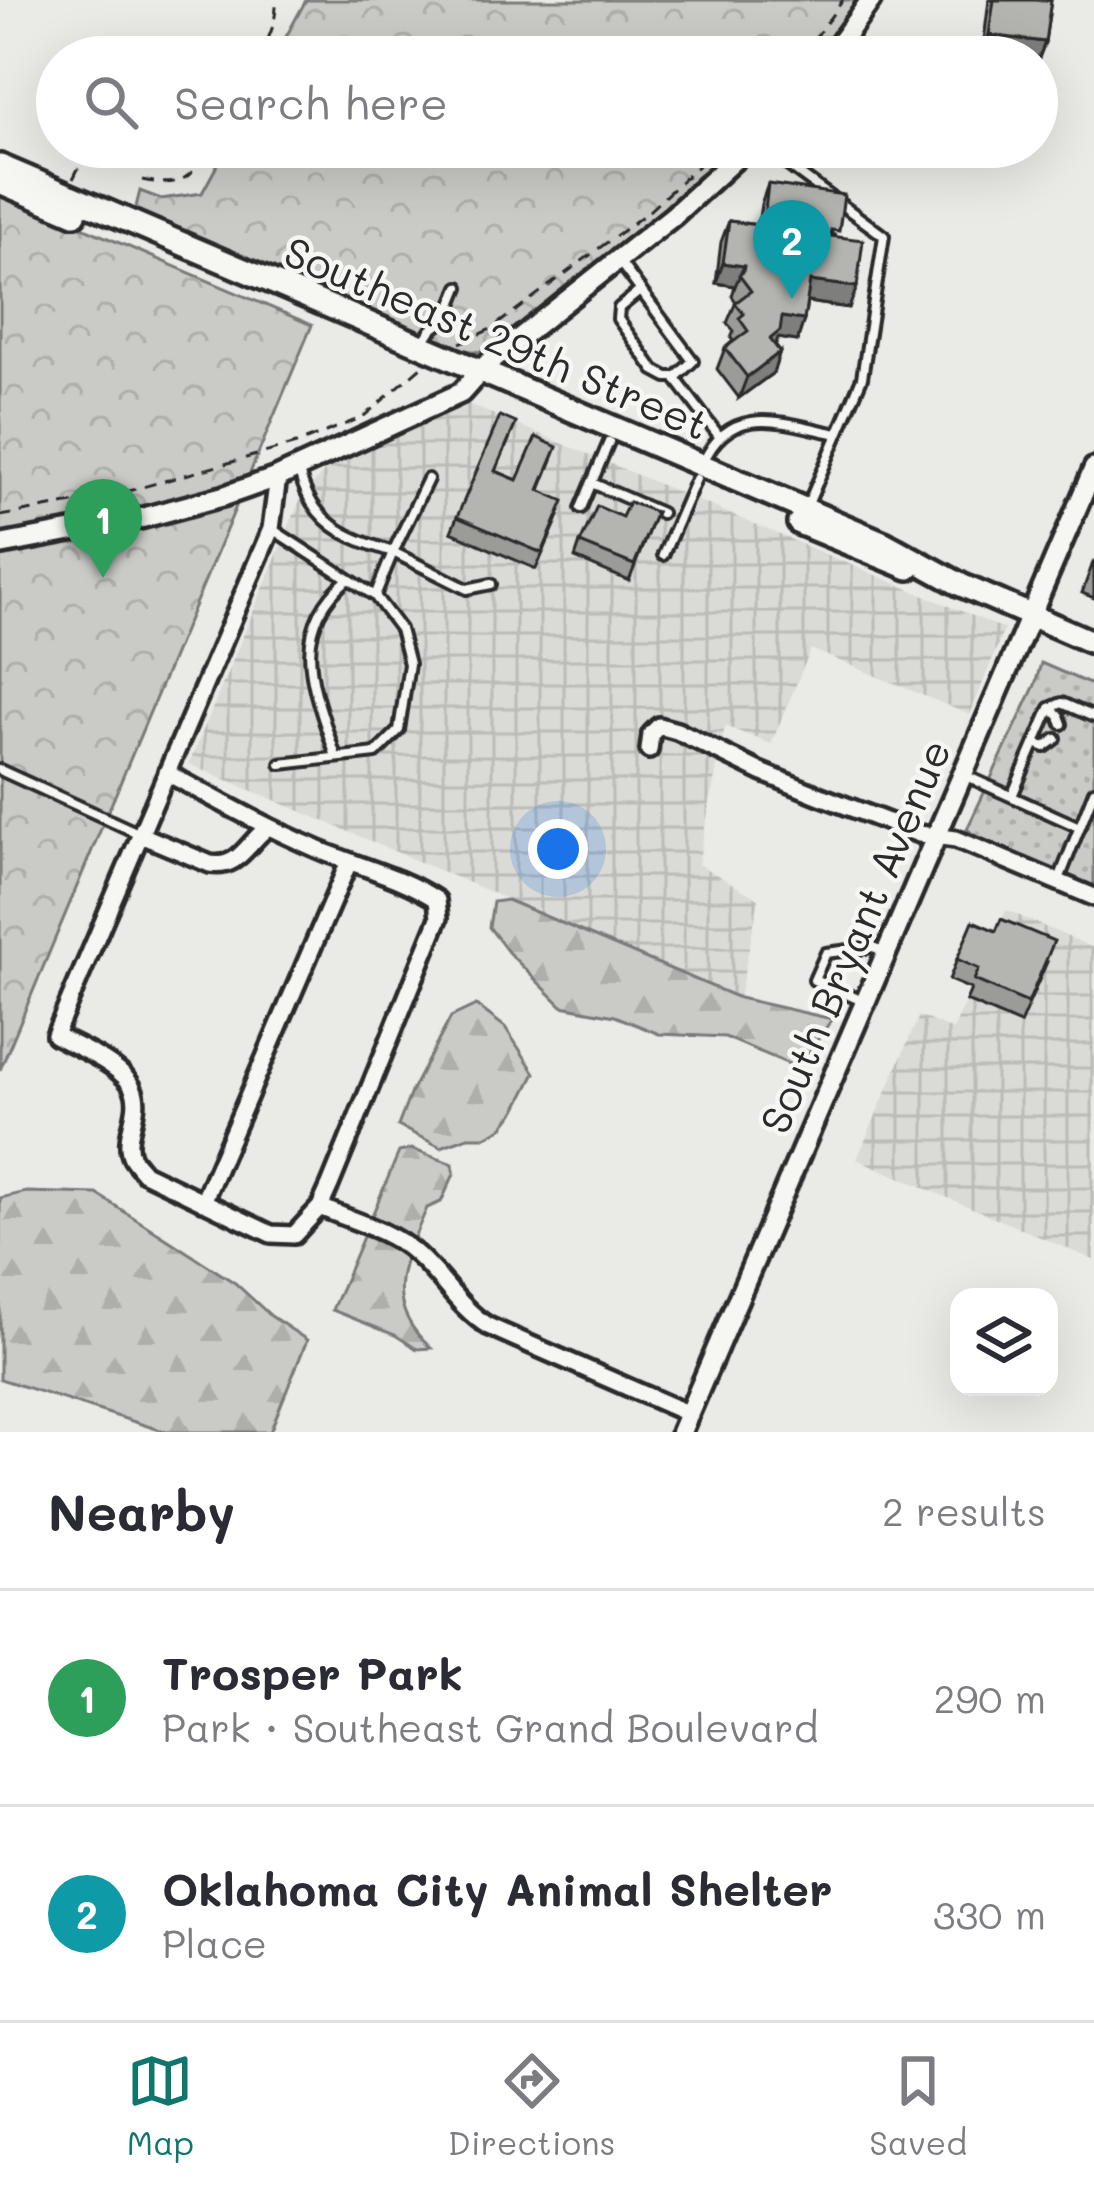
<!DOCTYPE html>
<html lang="en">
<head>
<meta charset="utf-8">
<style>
	body { margin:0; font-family:Mali,sans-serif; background:#f7f7f7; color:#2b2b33 }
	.controls { position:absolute; right:36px; bottom:36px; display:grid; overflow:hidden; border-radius:24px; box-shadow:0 12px 48px #0002 }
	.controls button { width:108px; height:108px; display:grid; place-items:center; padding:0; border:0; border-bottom:3px solid #e1e1e2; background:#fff; color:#2b2b33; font:60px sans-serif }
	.you { position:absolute; left:558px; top:849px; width:42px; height:42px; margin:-30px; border:9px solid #fff; border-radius:50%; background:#1a73e8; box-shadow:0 0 0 18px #1a73e833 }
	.badge { display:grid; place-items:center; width:78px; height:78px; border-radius:50%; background:#0f766e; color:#fff; font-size:39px; font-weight:700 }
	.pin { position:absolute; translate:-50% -99px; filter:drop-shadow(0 3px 6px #0008) }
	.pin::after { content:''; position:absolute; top:63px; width:42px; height:36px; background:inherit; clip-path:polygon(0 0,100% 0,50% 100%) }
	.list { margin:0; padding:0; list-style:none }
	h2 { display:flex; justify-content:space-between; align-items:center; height:156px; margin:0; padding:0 48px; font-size:51px }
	h2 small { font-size:39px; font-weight:400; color:#7c7c81 }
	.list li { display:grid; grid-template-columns:78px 1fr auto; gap:36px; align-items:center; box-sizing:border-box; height:216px; padding:0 48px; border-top:3px solid #e1e1e2 }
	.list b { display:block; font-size:45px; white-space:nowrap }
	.list p { margin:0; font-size:39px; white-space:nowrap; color:#7c7c81 }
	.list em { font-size:39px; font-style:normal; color:#7c7c81 }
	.icon { flex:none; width:66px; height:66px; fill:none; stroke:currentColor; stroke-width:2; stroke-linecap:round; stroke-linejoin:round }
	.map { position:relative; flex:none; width:1094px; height:1432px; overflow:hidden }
	.search { position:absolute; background:#fff; box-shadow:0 12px 48px #0002; left:36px; right:36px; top:36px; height:132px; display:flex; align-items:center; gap:30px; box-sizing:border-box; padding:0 42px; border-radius:66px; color:#7c7c81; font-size:45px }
	.sheet { height:588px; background:#fff }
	nav { display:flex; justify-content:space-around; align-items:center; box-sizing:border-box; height:168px; border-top:3px solid #e1e1e2; background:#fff; font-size:33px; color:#7c7c81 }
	nav a { display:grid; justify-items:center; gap:6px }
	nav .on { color:#0f766e }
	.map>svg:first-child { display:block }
</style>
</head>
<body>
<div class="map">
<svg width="1094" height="1432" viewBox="0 0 1094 1432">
	<defs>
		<pattern id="industrial-grid" width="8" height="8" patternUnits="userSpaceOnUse" patternTransform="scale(3)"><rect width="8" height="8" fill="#dadad6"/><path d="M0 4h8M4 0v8" fill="none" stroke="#bbbbb8"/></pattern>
		<pattern id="grass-dots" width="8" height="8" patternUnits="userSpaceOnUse" patternTransform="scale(3)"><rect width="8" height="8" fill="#cacac7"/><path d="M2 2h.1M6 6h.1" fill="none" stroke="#aeaeab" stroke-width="1.8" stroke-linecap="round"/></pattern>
		<pattern id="forest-firs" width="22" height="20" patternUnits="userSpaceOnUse" patternTransform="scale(3)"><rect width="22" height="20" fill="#cacac7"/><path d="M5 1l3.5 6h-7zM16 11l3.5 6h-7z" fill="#aeaeab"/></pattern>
		<pattern id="park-crowns" width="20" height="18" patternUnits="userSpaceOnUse" patternTransform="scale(3)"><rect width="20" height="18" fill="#cacac7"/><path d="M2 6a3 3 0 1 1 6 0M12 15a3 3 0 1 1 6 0" fill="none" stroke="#aeaeab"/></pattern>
	</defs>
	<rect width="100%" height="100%" fill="#eaeae6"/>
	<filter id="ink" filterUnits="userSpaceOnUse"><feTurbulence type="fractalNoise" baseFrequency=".00833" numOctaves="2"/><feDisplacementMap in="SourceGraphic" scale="24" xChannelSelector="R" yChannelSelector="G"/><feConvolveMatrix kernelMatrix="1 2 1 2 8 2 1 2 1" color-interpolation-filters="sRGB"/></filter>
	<g filter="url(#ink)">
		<!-- industrial -->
		<path fill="url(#industrial-grid)" d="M466,403l538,226 -34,86 -159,-66 -40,95 -46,-18 -27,138 61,35 -20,99 -550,-234 112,-266 22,-25 36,-22z
			M1006,910l88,38v312l-237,-101 62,-143 34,14 13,-29 55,22 -27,-83z"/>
		<!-- grass -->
		<path fill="url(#grass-dots)" stroke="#7a7a79" stroke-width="3" d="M1041,663l53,23v200l-119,-50 -8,-7 68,-144z"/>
		<!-- forest -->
		<path fill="url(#forest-firs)" stroke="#7a7a79" stroke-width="3" d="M507,900l232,98 93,21 -34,49 -73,-31 -66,-3 -44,-18 -53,-10 -54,-54 -19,-25 4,-25z
			M476,1005l29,22 30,46 -19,37 -14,18 -17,9h-17l-27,10 -43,-21 13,-34 40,-75z
			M411,1149l42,15 1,10 -13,28 -14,6c-23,54 -48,93 4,140l-14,1 -22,-14 -63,-25 67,-158z
			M26,1192l71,2 138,89 36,33 36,24 -37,92h-104l-166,-53v-181z"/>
		<!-- park -->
		<path fill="url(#park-crowns)" stroke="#7a7a79" stroke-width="3" d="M306,0h556l-45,57h-542z
			M227,147h509l-74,69 -113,88 -70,48 -34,-5 -310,-136 5,-20 21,8 41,-6z
			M0,192l312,133 -312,745z"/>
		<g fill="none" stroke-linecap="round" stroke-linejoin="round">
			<defs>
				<path id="service" d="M763,147l121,89 -22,142 -56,131
					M619,261l74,100 -18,17 44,58
					M641,290l-22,18 -1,11 36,51 13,7h7
					M421,345l10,-15 15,-11 13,-32
					M703,463c27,-62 81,-40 134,-29
					M428,479l-35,73 74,37 24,-5
					M592,483l69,30
					M581,508l28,-66
					M272,529l103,67 18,-44c-48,-15 -81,-28 -94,-81
					M663,555l33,-76
					M1050,708l9,8 3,8
					M1035,743l10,4 11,-8
					M336,757c-21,-66 -51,-125 12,-178
					M281,764l95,-11 23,-23 10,-66 -9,-35 -25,-33
					M0,770l140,64
					M964,775l115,52
					M1012,796l38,-88 12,-5 32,14
					M1058,882l36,-91
					M865,1002l-51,-22 12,-27 47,-6 13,5"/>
				<path id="minor" d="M649,750l2,-16 8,-8 18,5 84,41 57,23 101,39 37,5 138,58
					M167,773c50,27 98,54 150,76 40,17 83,27 120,51l2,18 -109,267 -10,22 -26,28 -23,-1 -127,-61c-4,-5 -9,-10 -12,-15 -12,-24 16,-51 -3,-76 -16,-21 -51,-34 -74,-47l216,-506 7,-52
					M141,835l69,29c29,5 37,-21 57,-36
					M203,1202l146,-340
					M320,1207c30,13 69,23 94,45 27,23 44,55 74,74l201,88"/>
				<path id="tertiary" d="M830,57l41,-57
					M0,545l142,-27 82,-22 54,-19 183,-84 26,-29 186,-148 75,-69
					M681,1432l413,-964"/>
				<path id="secondary" d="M0,166l884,377 77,42 133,58
					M0,182l75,32
					M799,523l110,45"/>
			</defs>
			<!-- service casing -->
			<use href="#service" stroke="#2b2b2b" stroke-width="16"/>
			<!-- minor casing -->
			<use href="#minor" stroke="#2b2b2b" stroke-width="24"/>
			<!-- tertiary casing -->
			<use href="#tertiary" stroke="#2b2b2b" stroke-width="27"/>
			<!-- secondary casing -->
			<use href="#secondary" stroke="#2b2b2b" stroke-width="30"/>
			<!-- path -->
			<path stroke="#2b2b2b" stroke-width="3" stroke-dasharray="12 9" stroke-linecap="butt" d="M259,57c10,-19 18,-35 17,-57
				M801,57l42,-57
				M73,179l9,-18
				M142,180c38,8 49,0 67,-33
				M460,343l31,-14 158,-118 69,-64
				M0,516l107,-19 189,-53 67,-27 58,-50"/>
			<!-- service -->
			<use href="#service" stroke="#f6f6f2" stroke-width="8"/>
			<!-- minor -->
			<use href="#minor" stroke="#f6f6f2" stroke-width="15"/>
			<!-- tertiary -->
			<use href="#tertiary" stroke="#f6f6f2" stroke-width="18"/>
			<!-- secondary -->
			<use href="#secondary" stroke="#f6f6f2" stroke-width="21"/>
		</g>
		<!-- wall -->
		<path fill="#9b9b98" stroke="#2b2b2b" stroke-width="3" d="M989,0h62l-6,42 -8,21 -55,-7z
			M768,184l69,53 12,71 -42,-6 -3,18 -7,21 -19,-3 -3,7 5,7 -7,21 -34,25 -22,-29 8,-21 8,-7 -2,-3 3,-7 -7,-8 9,-21 -4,-6 3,-10 -19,-3 5,-41 8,-21 29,4 3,-21z
			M516,423l-20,48 21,9 40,-33 -17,43 19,26 -23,53 -85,-37 6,-15z
			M656,512l-27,69 -54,-23 5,-15 42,-26z
			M1094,560v38l-12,-5z
			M957,959l90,3 -27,62 -54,-23 5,-12 -22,-9z"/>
		<!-- shaded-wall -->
		<path fill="#7e7e7c" stroke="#2b2b2b" stroke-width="3" d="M989,35l56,7 -8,21v-6l-55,-1z
			M764,219l22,4 -8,20 -22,-3z
			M723,263l21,3 -9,20 -19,-3z
			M810,281l47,6 -8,21 -47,-7z
			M782,317l22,3 -7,21 -19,-3 -5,14 -3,-13z
			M780,352l-7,21 -34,25 8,-21z"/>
		<!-- building -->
		<path fill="#b4b4b1" stroke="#2b2b2b" stroke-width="3" d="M994,0h57l-6,42 -56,-7z
			M768,184l76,11 -5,36 -8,-1 -1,6 33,4 -6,47 -47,-6 -6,39 -22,-3 -2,14 -10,8 10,13 -33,25 -22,-29 23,-17 -9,-13 5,-4 -9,-11 16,-12 -12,-16 4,-3 1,-6 -21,-3 6,-42 56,8 1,-6 -22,-4z
			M500,416l16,7 -21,48 22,9 19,-43 21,10 -18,43 25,11 -22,52 -85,-36z
			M629,502l27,10 -22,53 -54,-22 17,-37 25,11z
			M1001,919l53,22 -26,62 -54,-23 5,-11 -22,-10 16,-38 23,10z"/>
	</g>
	<g text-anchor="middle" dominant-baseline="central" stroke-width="9" stroke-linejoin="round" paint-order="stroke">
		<!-- street labels -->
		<g font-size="42" fill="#2b2b2b" stroke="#f6f6f2">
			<text transform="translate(497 337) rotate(23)">Southeast 29th Street</text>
			<text transform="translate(854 936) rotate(-67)">South Bryant Avenue</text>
		</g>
	</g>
</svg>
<div class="controls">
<button><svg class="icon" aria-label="layers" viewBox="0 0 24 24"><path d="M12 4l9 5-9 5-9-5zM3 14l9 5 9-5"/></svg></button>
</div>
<div class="you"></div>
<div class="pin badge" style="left:103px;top:578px;background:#2e9e5b">1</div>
<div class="pin badge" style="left:792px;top:299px;background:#0f9aa8">2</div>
<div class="search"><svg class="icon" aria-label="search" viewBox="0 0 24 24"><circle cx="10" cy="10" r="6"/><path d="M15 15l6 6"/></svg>Search here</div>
</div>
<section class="sheet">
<h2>Nearby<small>2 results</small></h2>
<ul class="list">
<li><span class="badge" style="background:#2e9e5b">1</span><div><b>Trosper Park</b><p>Park · Southeast Grand Boulevard</p></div><em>290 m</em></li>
<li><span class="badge" style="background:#0f9aa8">2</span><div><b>Oklahoma City Animal Shelter</b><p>Place</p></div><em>330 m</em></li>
</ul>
</section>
<nav>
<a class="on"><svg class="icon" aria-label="map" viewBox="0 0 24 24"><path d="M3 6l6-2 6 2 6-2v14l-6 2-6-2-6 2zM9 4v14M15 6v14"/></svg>Map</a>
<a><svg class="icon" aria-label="directions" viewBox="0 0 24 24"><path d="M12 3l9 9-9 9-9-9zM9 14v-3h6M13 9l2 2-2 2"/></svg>Directions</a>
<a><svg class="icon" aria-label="saved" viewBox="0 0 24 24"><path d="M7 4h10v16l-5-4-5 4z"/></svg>Saved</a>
</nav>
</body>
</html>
